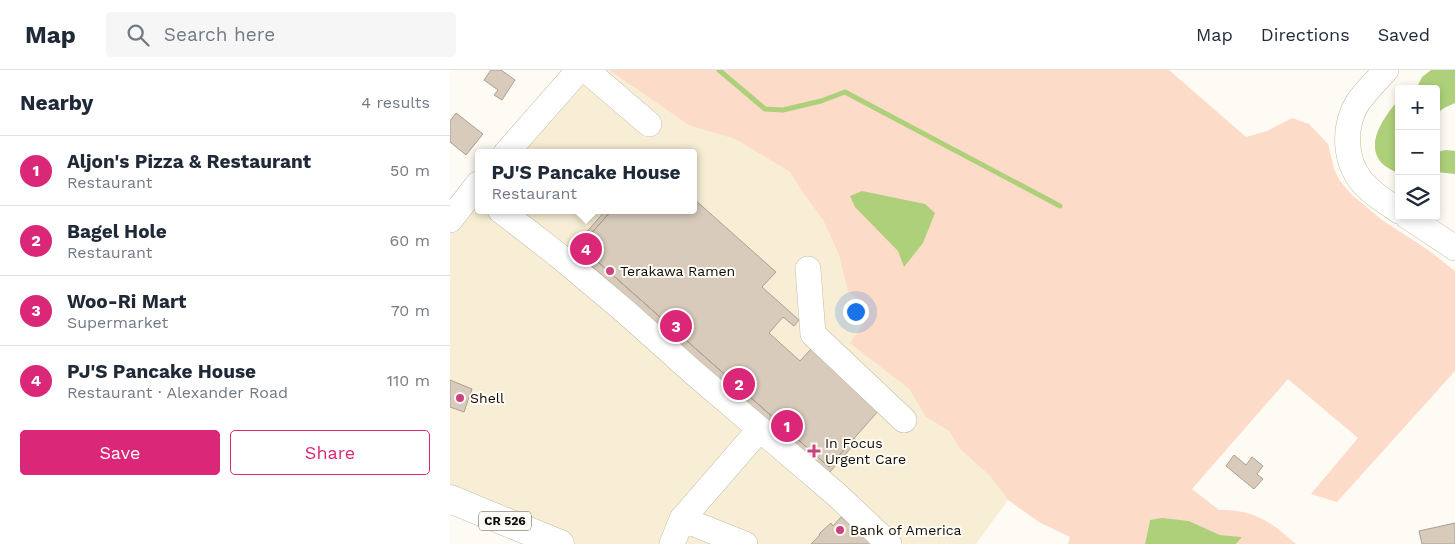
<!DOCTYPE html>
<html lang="en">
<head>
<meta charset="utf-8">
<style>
	body { margin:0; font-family:"Work Sans",sans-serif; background:#f6f6f7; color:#1f2937 }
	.controls { position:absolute; right:15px; top:15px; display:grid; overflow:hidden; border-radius:5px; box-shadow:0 2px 8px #0003 }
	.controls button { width:45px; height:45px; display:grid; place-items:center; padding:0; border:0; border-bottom:1px solid #e0e1e3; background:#fff; color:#1f2937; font:25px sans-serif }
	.you { position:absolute; left:405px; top:241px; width:18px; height:18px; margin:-12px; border:4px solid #fff; border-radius:50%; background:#1a73e8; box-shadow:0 0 0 8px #1a73e833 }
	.badge { display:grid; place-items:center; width:32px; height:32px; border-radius:50%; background:#db2777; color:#fff; font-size:16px; font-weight:700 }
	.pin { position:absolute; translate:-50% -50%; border:2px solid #fff; box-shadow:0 1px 5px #0006 }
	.popup { position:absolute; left:25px; top:79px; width:222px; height:65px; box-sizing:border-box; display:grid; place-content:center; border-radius:5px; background:#fff; filter:drop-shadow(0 1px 4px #0005); font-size:16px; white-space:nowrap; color:#747a83 }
	.popup b { font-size:19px; color:#1f2937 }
	.popup::after { content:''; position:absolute; left:50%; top:100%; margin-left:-10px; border:10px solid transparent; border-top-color:#fff }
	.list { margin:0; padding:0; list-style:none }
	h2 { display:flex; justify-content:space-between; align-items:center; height:65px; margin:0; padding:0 20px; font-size:21px }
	h2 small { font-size:16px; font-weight:400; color:#747a83 }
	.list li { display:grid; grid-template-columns:32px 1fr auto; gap:15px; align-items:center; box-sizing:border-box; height:70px; padding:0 20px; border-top:1px solid #e0e1e3 }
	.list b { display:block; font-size:19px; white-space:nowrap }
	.list p { margin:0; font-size:16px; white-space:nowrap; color:#747a83 }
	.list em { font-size:16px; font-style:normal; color:#747a83 }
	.actions { display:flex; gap:10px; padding:15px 20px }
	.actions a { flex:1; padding:11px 0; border:1px solid #db2777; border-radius:5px; text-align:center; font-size:18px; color:#db2777 }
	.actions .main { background:#db2777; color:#fff }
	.icon { flex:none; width:28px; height:28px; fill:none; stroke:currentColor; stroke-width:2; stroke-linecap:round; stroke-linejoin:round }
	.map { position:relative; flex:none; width:1005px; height:474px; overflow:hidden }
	header { display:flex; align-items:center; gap:30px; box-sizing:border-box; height:70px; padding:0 25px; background:#fff; border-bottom:1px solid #e0e1e3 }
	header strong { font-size:24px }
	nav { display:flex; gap:28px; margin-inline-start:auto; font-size:18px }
	.search { width:350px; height:45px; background:#f6f6f7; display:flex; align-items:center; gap:12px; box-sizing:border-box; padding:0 18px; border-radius:5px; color:#747a83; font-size:19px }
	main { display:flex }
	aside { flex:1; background:#fff }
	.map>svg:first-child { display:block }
</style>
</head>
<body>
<header>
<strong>Map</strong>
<div class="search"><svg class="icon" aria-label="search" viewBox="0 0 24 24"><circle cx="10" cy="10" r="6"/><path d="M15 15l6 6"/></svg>Search here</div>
<nav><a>Map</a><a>Directions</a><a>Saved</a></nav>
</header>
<main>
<aside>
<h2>Nearby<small>4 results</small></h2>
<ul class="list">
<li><span class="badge">1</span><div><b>Aljon's Pizza &amp; Restaurant</b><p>Restaurant</p></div><em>50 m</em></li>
<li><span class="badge">2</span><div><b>Bagel Hole</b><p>Restaurant</p></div><em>60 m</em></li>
<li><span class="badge">3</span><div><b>Woo-Ri Mart</b><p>Supermarket</p></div><em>70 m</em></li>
<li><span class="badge">4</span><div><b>PJ'S Pancake House</b><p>Restaurant · Alexander Road</p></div><em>110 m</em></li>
</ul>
<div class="actions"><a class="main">Save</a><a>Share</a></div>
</aside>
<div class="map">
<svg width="1005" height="474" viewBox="0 0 1005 474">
	<rect width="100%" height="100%" fill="#fefbf4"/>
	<!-- built -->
	<path fill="#f8eed5" d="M129,0h30l81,56 45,13 55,33 11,18 22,30 16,35 9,37 15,11 2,18 -14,22 58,46 17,28 23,14 11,18 30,27 18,24 -32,44h-416l-110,-45v-279l28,-36v26h216v-57h-188z"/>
	<!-- green -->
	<path fill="#fcdbc8" d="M159,0h560l77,67 21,-6 25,-13 17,6 19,20 6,25 6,12 12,14 30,25 46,30 27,21v100l-118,131 -26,-8 47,-56 -70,-59 -96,110 27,21c35,-1 52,12 77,34h-60l5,-7 -21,-2 -31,-14 -39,-1 -5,24h-77l2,-7 -31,-15 -31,-22 -18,-24 -30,-27 -11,-18 -23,-14 -17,-28 -59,-46 15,-22 -2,-18 -15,-11 -9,-37 -16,-35 -22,-30 -11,-18 -55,-33 -45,-13z"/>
	<!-- water -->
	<path fill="#afd07a" d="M981,0h24v33l-11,5 -8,6v-25h-20l6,-12z
		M948,33l1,38c-4,8 -2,9 0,16 1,5 0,12 0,17 -5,-3 -10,-5 -14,-8 -22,-18 -3,-46 10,-62z
		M996,80l9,1v23l-19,-2v-20z
		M412,121l63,13 10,9 -12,30 -19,24 -6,-16 -43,-44 -5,-11z
		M712,448l27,3 31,14 22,2 -6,7h-91l5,-24z"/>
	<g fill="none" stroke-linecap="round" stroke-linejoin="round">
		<!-- stream -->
		<path stroke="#afd07a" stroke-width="5" d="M269,0l46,39 18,1 38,-9 24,-9 215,114"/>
	</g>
	<!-- building -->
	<path fill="#d8cbbc" stroke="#ab9f91" d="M41,0h10l14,10 -13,20 -8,-5 4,-5 -14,-10z
		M6,43l27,21 -17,21 -16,-13v-21z
		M244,129l82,73 -14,15 37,33 -5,6 -11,-9 -14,16 31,28 11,-12 68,61 -50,57 -249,-221 32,-36h82z
		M156,140h6l-32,36 249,221 25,-29 3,3 -28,32 -120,-102 -133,-119v-8z
		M0,310l22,9 -8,23 -14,-5z
		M784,385l12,10 6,-8 11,9 -6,8 6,5 -9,10 -28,-23z
		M391,447l31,27h-61l8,-8 1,-3 11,-10 2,3z
		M1005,453v21h-33l-3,-13z"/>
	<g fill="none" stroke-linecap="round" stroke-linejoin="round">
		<defs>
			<path id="minor" d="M136,0l63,54
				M936,0c-9,10 -20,21 -28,32 -15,24 -14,58 4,80 10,12 24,20 37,29
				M56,83l73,-83
				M50,140l58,45 69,58 67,60 143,122 52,49
				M957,146l48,32
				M0,150l28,-36
				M358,199l5,65 91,86
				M232,449l63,25
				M222,474l10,-25 78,-90"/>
			<path id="major" d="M0,429l110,45"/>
		</defs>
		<!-- minor casing -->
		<use href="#minor" stroke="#c1bba9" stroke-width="26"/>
		<!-- major casing -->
		<use href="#major" stroke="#c1bba9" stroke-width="29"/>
		<!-- minor -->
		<use href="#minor" stroke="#fff" stroke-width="25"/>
		<!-- major -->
		<use href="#major" stroke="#fff" stroke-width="28"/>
	</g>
	<!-- markers -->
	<g fill="#ca4280" stroke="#fefbf4" stroke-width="2">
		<circle cx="160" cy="201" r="5"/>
		<circle cx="10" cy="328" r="5"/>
		<path d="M361.5 373.5h5v5h5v5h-5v5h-5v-5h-5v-5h5z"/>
		<circle cx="390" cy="460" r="5"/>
	</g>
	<g text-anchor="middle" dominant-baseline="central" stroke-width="4" stroke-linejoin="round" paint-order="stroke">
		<!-- shield labels -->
		<rect fill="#fefbf4" stroke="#56534d" stroke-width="1" x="29" y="441.5" width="52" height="19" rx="4"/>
		<g font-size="12" font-weight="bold" fill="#0e0b06">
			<text x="55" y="451">CR 526</text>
		</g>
		<!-- poi labels -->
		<g font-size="14" fill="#0e0b06" stroke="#fefbf4" text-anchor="start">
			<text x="170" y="201">Terakawa Ramen</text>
			<text x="20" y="328">Shell</text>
			<text x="375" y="373">In Focus<tspan x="375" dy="16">Urgent Care</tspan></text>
			<text x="400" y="460">Bank of America</text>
		</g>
	</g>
</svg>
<div class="controls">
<button>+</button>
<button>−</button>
<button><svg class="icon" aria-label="layers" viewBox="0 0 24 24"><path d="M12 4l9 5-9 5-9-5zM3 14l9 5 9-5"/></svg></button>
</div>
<div class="you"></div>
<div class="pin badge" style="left:337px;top:356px">1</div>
<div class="pin badge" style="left:289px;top:314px">2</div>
<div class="pin badge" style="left:226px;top:256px">3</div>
<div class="pin badge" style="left:136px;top:179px">4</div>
<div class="popup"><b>PJ'S Pancake House</b>Restaurant</div>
</div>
</main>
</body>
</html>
